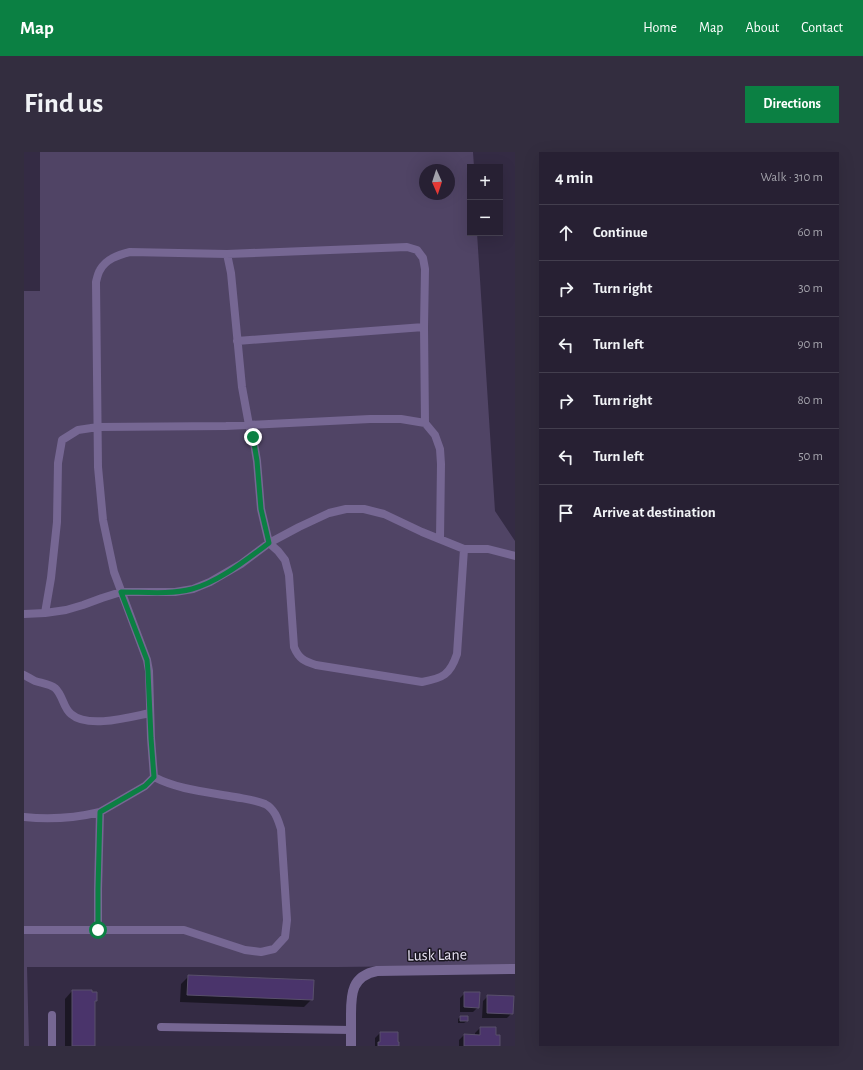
<!DOCTYPE html>
<html lang="en">
<head>
<meta charset="utf-8">
<style>
	body { margin:0; font-family:"Alegreya Sans",sans-serif; background:#332d3f; color:#f1f3f6 }
	.controls { position:absolute; right:12px; top:12px; display:grid; overflow:hidden; border-radius:0px; box-shadow:0 4px 16px #0002 }
	.controls button { width:36px; height:36px; display:grid; place-items:center; padding:0; border:0; border-bottom:1px solid #433e4e; background:#272033; color:#f1f3f6; font:20px sans-serif }
	.compass { position:absolute; left:395px; top:12px; width:36px; height:36px; border-radius:50%; background:#272033; box-shadow:0 4px 16px #0002; rotate:177deg }
	.stop { position:absolute; width:12px; height:12px; margin:-9px; border:3px solid #0b8043; border-radius:50%; background:#fff }
	.stop.end { background:#0b8043; border-color:#fff; box-shadow:0 1px 4px #0008 }
	.list { margin:0; padding:0; list-style:none }
	h2 { display:flex; justify-content:space-between; align-items:center; height:52px; margin:0; padding:0 16px; font-size:17px }
	h2 small { font-size:13px; font-weight:400; color:#a4a3ac }
	.list li { display:grid; grid-template-columns:26px 1fr auto; gap:12px; align-items:center; box-sizing:border-box; height:56px; padding:0 16px; border-top:1px solid #433e4e }
	.list b { display:block; font-size:15px; white-space:nowrap }
	.list em { font-size:13px; font-style:normal; color:#a4a3ac }
	.icon { flex:none; width:22px; height:22px; fill:none; stroke:currentColor; stroke-width:2; stroke-linecap:round; stroke-linejoin:round }
	.map { position:relative; flex:none; width:491px; height:894px; overflow:hidden; border-radius:0px }
	header { display:flex; align-items:center; gap:24px; box-sizing:border-box; height:56px; padding:0 20px; background:#0b8043; color:#fff }
	header strong { font-size:19px }
	nav { display:flex; gap:22px; margin-inline-start:auto; font-size:14px }
	.intro { display:flex; align-items:center; justify-content:space-between; box-sizing:border-box; height:96px; padding:0 24px }
	h1 { margin:0; font-size:28px }
	.button { padding:10px 18px; border-radius:0px; background:#0b8043; color:#fff; font-size:14px; font-weight:700 }
	main { display:flex; gap:24px; padding:0 24px }
	aside { flex:1; background:#272033; border-radius:0px; box-shadow:0 4px 16px #0002 }
	.map>svg:first-child { display:block }
</style>
</head>
<body>
<header>
<strong>Map</strong>
<nav><a>Home</a><a>Map</a><a>About</a><a>Contact</a></nav>
</header>
<div class="intro"><h1>Find us</h1><a class="button">Directions</a></div>
<main>
<div class="map">
<svg width="491" height="894" viewBox="0 0 491 894">
	<rect width="100%" height="100%" fill="#342b44"/>
	<!-- green -->
	<path fill="#504465" fill-rule="evenodd" d="M16,0h433l1,15h-4v66h7l18,278 20,30v424l-176,2h-312l2,79h-5v-755h16zM401,18h24v24h-24z"/>
	<!-- shadow -->
	<path fill="#0007" d="M165,824l123,23 -8,8 -124,-5 1,-18z
		M48,839l24,10 -2,1v44h-29v-47z
		M441,841l13,14 -5,5h-13v-14z
		M464,844l24,17 -5,5h-25l1,-17z
		M436,865l7,4 -3,2h-6v-4z
		M456,876l15,8 4,10h-40v-6l5,-5 11,1v-3z
		M356,881l18,13h-23v-8z"/>
	<!-- building -->
	<path fill="#4a346b" stroke="#59506b" d="M164,823l126,5 -1,20 -126,-5z
		M48,838h20v2h5v9h-2v45h-23z
		M440,840h16l-1,16 -15,-1z
		M463,843l27,1 -1,18 -26,-1z
		M436,864h8v5h-8z
		M456,875h16v8h4v11h-36v-12l16,1z
		M356,880h18v10h1v4h-21v-4h2z"/>
	<g fill="none" stroke-linecap="round" stroke-linejoin="round">
		<!-- service -->
		<path stroke="#766793" stroke-width="8" d="M213,189l187,-14
			M440,397h24l27,7
			M21,461l6,-35 6,-56 1,-59 4,-23 16,-10 20,-3 128,-1 144,-7h31l24,4
			M0,462l21,-1 21,-3 17,-5 19,-7 19,-6h54l18,-3 17,-7 31,-18 28,-21 30,-16 30,-14 17,-4h18l20,5 38,18 42,17 -7,105c-7,21 -14,24 -35,28l-106,-17c-12,-4 -17,-6 -22,-18l-5,-72 -4,-15 -7,-9 -9,-8 -8,-34 -4,-48 -4,-24 -4,-12 -7,-38 -11,-114 -4,-19
			M0,523c4,2 7,4 11,6 6,2 15,3 20,7 8,7 8,20 16,26 17,15 59,3 79,-1
			M0,665c26,3 51,1 76,-5
			M0,778h160l61,20 16,2 13,-3 11,-12 2,-17 -6,-91c-3,-9 -6,-20 -16,-25 -9,-4 -20,-5 -30,-7 -27,-5 -56,-7 -81,-20l-3,-39 -2,-67 -2,-11 -33,-88 -11,-52 -5,-53 -2,-185c1,-4 2,-9 4,-12 6,-11 18,-15 30,-18l97,2 180,-7 10,3 6,8 2,11 -1,58 1,96 10,12 5,14 1,15 -1,75
			M74,778v-41l2,-77 45,-26 9,-9
			M28,863v31
			M137,875l190,3"/>
		<!-- minor -->
		<path stroke="#766793" stroke-width="10" d="M327,894c0,-11 0,-21 0,-32 0,-21 1,-38 26,-43l138,-2"/>
	</g>
	<g fill="none" stroke-linecap="round" stroke-linejoin="round">
		<!-- route -->
		<path stroke="#0b8043" stroke-width="5" d="M74,778v-41l2,-77 45,-26 9,-9 -3,-39 -3,-67 -1,-11 -26,-68c23,0 48,3 71,-3 27,-7 55,-30 77,-46l-8,-34 -4,-48 -4,-24"/>
	</g>
	<g text-anchor="middle" dominant-baseline="central" stroke-width="3" stroke-linejoin="round" paint-order="stroke">
		<!-- street labels -->
		<g font-size="16" fill="#e7e2f2" stroke="#1a1621">
			<text transform="translate(413 803) rotate(-1)">Lusk Lane</text>
		</g>
	</g>
</svg>
<div class="controls">
<button>+</button>
<button>−</button>
</div>
<svg class="compass" viewBox="-18 -18 36 36"><path d="M0-13l5 13h-10z" fill="#e53935"/><path d="M0 13l5-13h-10z" fill="#a4a3ac"/></svg>
<div class="stop" style="left:74px;top:778px"></div>
<div class="stop end" style="left:229px;top:285px"></div>
</div>
<aside>
<h2>4 min<small>Walk · 310 m</small></h2>
<ul class="list">
<li><svg class="icon" aria-label="ahead" viewBox="0 0 24 24"><path d="M12 20V5M6 11l6-6 6 6"/></svg><div><b>Continue</b></div><em>60 m</em></li>
<li><svg class="icon" aria-label="right" viewBox="0 0 24 24"><path d="M7 20v-9h11M14 6l5 5-5 5"/></svg><div><b>Turn right</b></div><em>30 m</em></li>
<li><svg class="icon" aria-label="left" viewBox="0 0 24 24"><path d="M17 20v-9H6M10 6l-5 5 5 5"/></svg><div><b>Turn left</b></div><em>90 m</em></li>
<li><svg class="icon" aria-label="right" viewBox="0 0 24 24"><path d="M7 20v-9h11M14 6l5 5-5 5"/></svg><div><b>Turn right</b></div><em>80 m</em></li>
<li><svg class="icon" aria-label="left" viewBox="0 0 24 24"><path d="M17 20v-9H6M10 6l-5 5 5 5"/></svg><div><b>Turn left</b></div><em>50 m</em></li>
<li><svg class="icon" aria-label="arrive" viewBox="0 0 24 24"><path d="M6 21V4h12l-3 4 3 4H6"/></svg><div><b>Arrive at destination</b></div></li>
</ul>
</aside>
</main>
</body>
</html>
